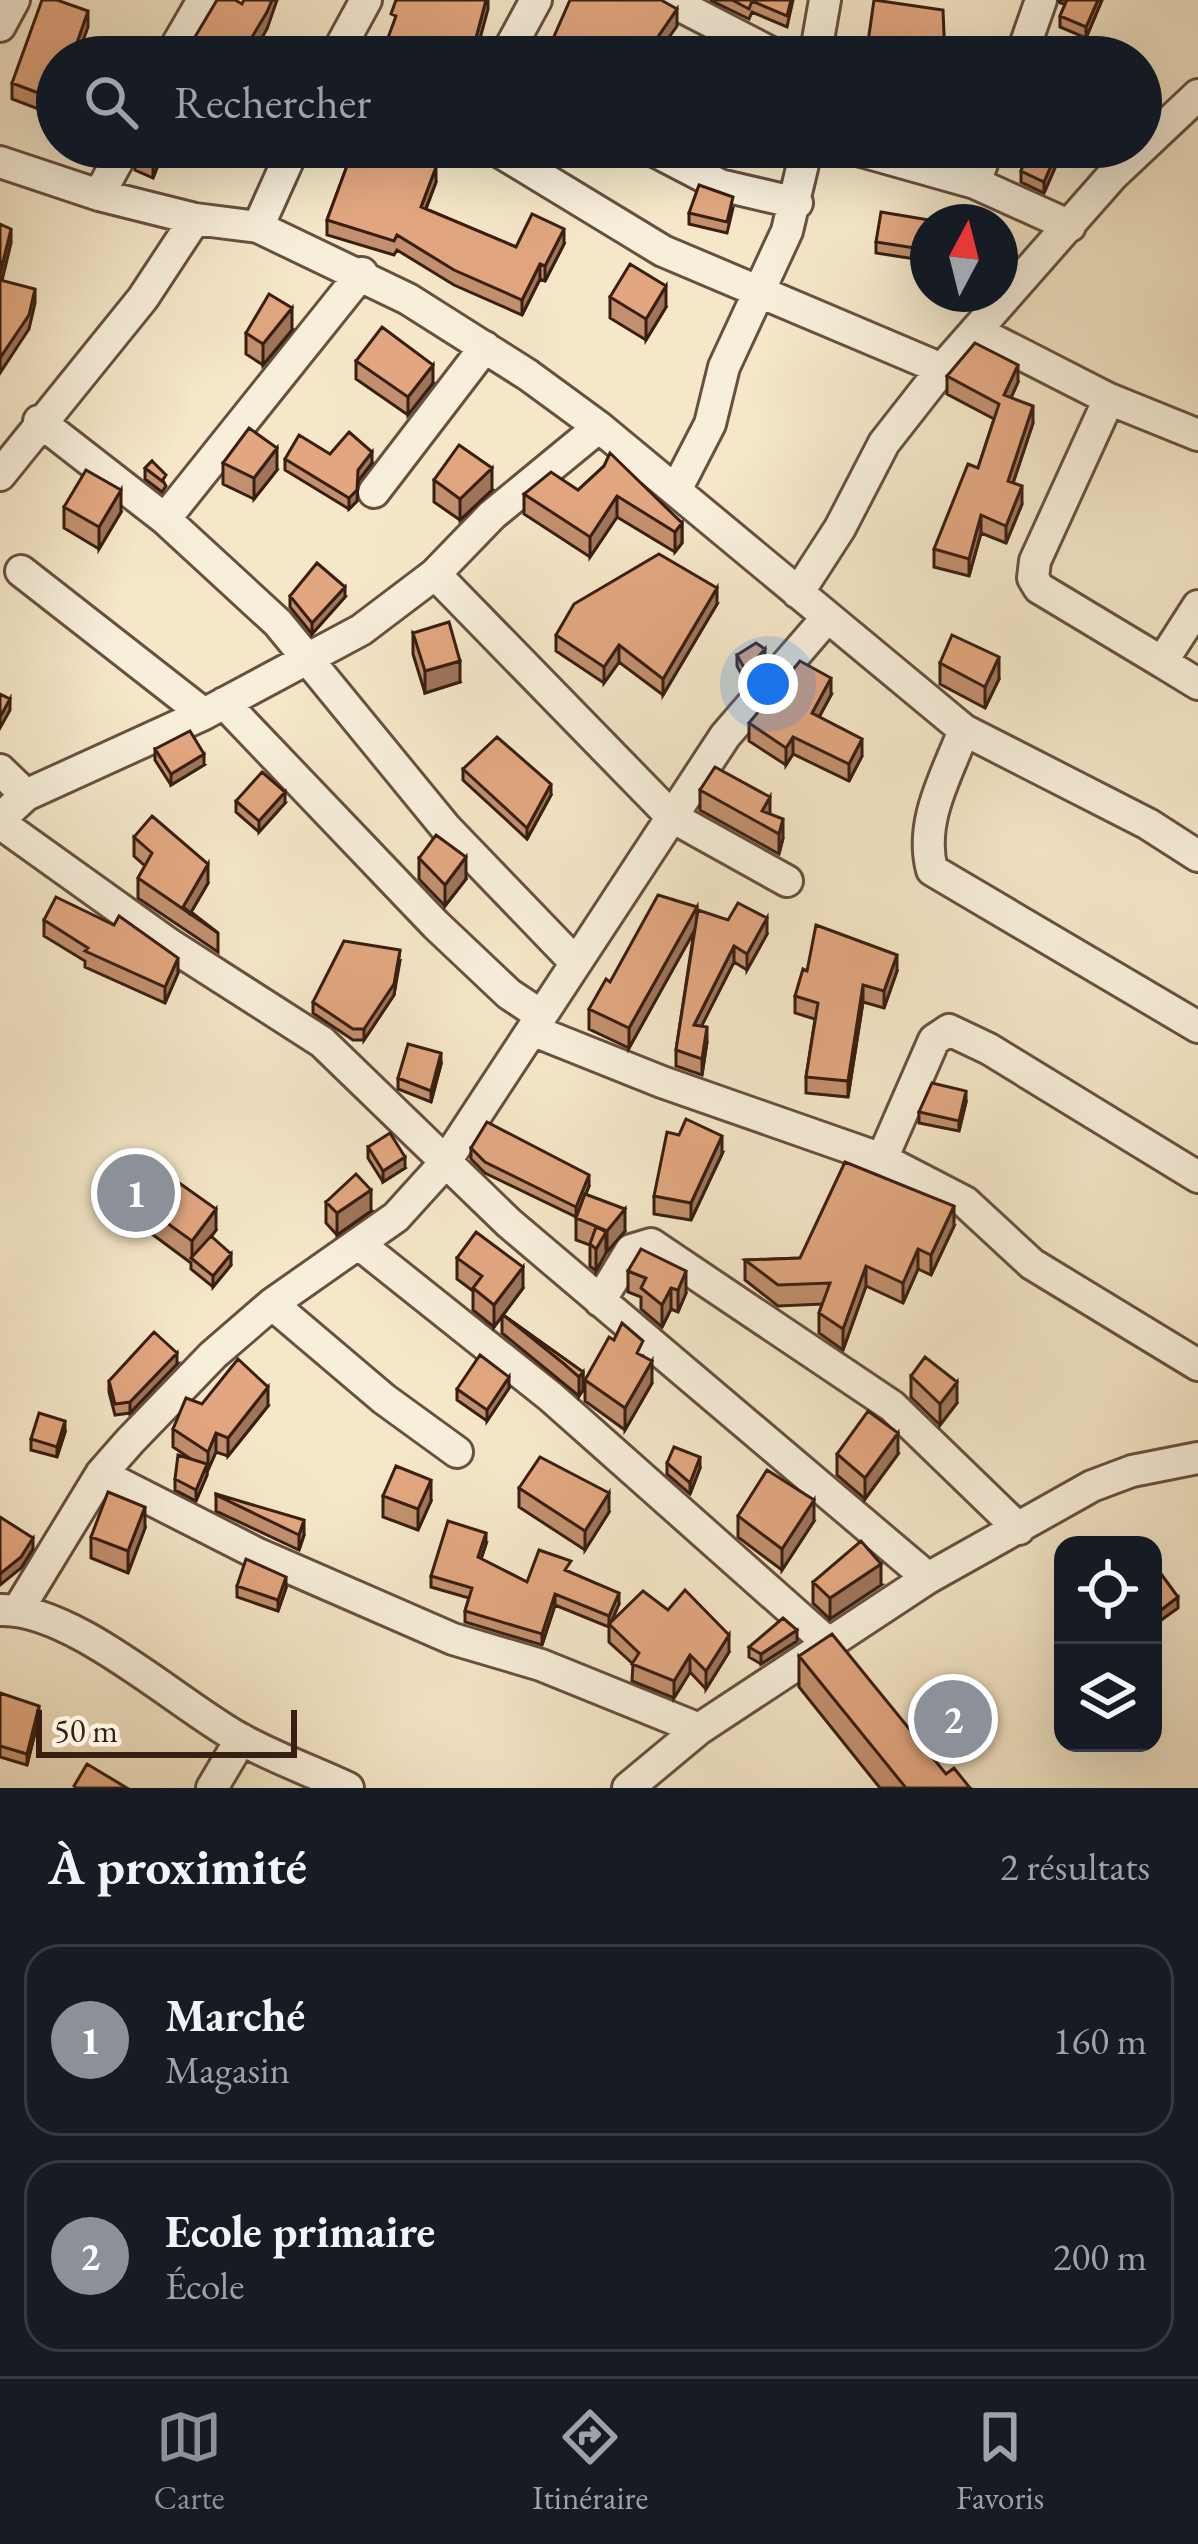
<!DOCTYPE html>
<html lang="fr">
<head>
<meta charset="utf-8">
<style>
	body { margin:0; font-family:"EB Garamond",serif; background:#20242c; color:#f1f3f6 }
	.controls { position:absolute; right:36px; bottom:36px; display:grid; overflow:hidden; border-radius:24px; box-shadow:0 12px 48px #0002 }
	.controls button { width:108px; height:108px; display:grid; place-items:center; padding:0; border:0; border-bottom:3px solid #363941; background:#171b24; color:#f1f3f6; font:60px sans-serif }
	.compass { position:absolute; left:910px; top:204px; width:108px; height:108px; border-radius:50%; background:#171b24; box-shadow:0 12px 48px #0002; rotate:7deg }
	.scale { position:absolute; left:36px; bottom:30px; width:261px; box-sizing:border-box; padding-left:12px; border:6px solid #391e12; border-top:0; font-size:33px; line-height:42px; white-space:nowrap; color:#391e12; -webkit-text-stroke:9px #f8efdb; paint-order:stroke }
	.you { position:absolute; left:768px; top:684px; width:42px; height:42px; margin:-30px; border:9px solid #fff; border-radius:50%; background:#1a73e8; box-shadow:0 0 0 18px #1a73e833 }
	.badge { display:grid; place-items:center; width:78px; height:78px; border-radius:50%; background:#8c9099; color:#fff; font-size:39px; font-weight:700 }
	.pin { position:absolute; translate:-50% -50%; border:6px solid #fff; box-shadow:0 3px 12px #0006 }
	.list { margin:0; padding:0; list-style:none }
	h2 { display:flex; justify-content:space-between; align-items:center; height:156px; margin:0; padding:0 48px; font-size:51px }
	h2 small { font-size:39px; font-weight:400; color:#9ea1a6 }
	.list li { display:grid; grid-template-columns:78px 1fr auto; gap:36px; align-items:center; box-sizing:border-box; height:192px; margin:0 24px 24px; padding:0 24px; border:3px solid #363941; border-radius:36px }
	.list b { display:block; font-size:45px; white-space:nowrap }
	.list p { margin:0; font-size:39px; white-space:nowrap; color:#9ea1a6 }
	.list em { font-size:39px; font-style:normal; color:#9ea1a6 }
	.icon { flex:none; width:66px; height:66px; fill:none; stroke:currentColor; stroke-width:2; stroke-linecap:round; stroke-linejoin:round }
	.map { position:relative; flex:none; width:1198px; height:1788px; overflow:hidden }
	.search { position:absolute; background:#171b24; box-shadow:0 12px 48px #0002; left:36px; right:36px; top:36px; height:132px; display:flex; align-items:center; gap:30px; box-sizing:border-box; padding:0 42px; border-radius:66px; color:#9ea1a6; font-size:45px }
	.sheet { height:588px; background:#171b24 }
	nav { display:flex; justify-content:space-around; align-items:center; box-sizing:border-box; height:168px; border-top:3px solid #363941; background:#171b24; font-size:33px; color:#9ea1a6 }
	nav a { display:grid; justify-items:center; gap:6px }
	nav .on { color:#8c9099 }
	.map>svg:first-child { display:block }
</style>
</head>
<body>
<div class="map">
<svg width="1198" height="1788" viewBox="0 0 1198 1788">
	<rect width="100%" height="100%" fill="#f5e7c8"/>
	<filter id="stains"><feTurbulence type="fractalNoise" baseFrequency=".00167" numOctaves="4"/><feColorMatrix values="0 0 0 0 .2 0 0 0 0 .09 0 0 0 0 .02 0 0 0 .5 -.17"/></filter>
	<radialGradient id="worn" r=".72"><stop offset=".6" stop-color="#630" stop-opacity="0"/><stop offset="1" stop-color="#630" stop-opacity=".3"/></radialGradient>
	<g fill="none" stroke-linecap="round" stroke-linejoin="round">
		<defs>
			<path id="street" d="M669,0l110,57
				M0,26l14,-26
				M170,57l33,-57
				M335,57l31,-57
				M505,57l31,-57
				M815,57l10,-57
				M1021,57l20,-57
				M492,147l171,104 279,118
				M647,147l73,38 77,18
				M847,147l128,36 95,43
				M0,162l99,33 96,24 63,8 150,72 120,76 71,52 365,303 184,94 50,32
				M975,183l13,-36
				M99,195l26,-48
				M258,227l36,-80
				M976,331l133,68 89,36
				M1109,399l-74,162 -2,17 6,10 123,74
				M39,421l126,98 113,104 168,205 129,134
				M0,475l143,-177 52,-79
				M676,490l34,-66 14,-57 63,-136 20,-84
				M374,492l111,-145
				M165,519l197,-246
				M21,571l183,143
				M435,574l237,243 115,64
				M798,593l42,-65 44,-85 58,-74 170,-193 86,-81
				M1198,606l-36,56 36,22
				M224,703l212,222 73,69 30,20
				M964,730c-17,45 -45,91 -32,140l266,157
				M0,770l26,25
				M0,819l26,-24 178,-81 157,-84 74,-56 57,-59 107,-88
				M0,823l169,121 153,98 187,181 419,355
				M532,1030l130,52 220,77
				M1198,1177l-209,-128 -40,-19 -15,10 -52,119 83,43 67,62 166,101
				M359,1244l192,153 276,245
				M600,1301l31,-51 20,-6 241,162 127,123
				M272,1304l112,95 73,53
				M101,1474l157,80 195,85 88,26 158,64
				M0,1610c71,-3 175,92 237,127 35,20 75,34 111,51
				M18,1610l83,-136 29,-33 83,-86 59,-51 124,-87 48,-53 281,-428 100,-116
				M212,1788l29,-49
				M628,1788l71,-59 229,-151 164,-92 40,-15 66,-13"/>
		</defs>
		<!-- street casing -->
		<use href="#street" stroke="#685040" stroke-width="36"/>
		<!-- street -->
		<use href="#street" stroke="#f8efdb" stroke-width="30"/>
	</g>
	<!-- wall -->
	<path fill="#c2906e" stroke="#391e12" stroke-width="3" d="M710,0h83l-6,27 -35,-15 -3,7z
		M1058,0h44l-16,38 -26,-11v-11l5,-12 -5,-1z
		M88,27l-31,30v59l-45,-17v-16z
		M137,147h58l-5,10 -25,-9 -12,30 -18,-8v-17z
		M222,147h35l-10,16z
		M354,147h39l-1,3 44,32 -10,27 90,38 48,-3 -19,37 -5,-2 -18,36 -68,-30 -57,-35 -3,5 -67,-20v-15z
		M570,147h23l-8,11z
		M1031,147h33l-20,46 -23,-11v-11z
		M733,208l-6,25 -38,-9v-11z
		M928,222v39l-52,-8v-11z
		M610,297l56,10 -20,33 -36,-22z
		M292,330l-29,35 -17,-11v-21z
		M356,361l77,22 -25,32 -52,-36z
		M947,376l71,6 -7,16 22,25 -20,60 9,21 -16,39 -25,-10 -12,43 -35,-9v-18l44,-81 16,-49 -47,-25z
		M330,454l42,9 -14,18 -1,20 -8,8 -64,-39v-11z
		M152,461l14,25 -4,6 -17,-13v-11z
		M223,463l54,7 -23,29 -31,-15z
		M604,466l78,57v20l-7,9 -58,-35 -27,40 -66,-43v-20l54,-4z
		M434,480l58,10 -32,30 -26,-18z
		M64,507l57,5 -22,37 -35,-21z
		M290,596l55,1 -33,37 -22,-27z
		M717,604l-54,91 -44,-33 -15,21 -48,-32v-16z
		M413,633l47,49 -35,11 -12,-39z
		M737,655l28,5 -19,22 -9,-16z
		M940,663l59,16 -14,29 -45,-24z
		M831,695l-12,22 43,39 -13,25 -56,-27 -7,11 -37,-24v-18z
		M155,749l49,16 -33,20 -16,-25z
		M463,769l88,26 -24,44 -64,-59z
		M700,790l70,24 13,24 -4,16 -79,-44z
		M236,801l49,2 -26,29 -23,-20z
		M134,837l74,46 -17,29 27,21v19l-80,-54v-20l7,-12 -11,-10z
		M419,858l47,21 -21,27 -26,-27z
		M697,913l70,21 -20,36 -13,-8 -33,64 6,16 -5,33 -26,-9v-16l18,-119 -65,117 -40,-19v-20l21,-27z
		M44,920l134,53 -13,30 -80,-36v-6l-41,-25z
		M400,961l-6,34 -30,45h-11l-40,-27v-11z
		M807,971h90l-13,37 -21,-6 -15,95 -42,-4v-16l9,-58 -20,-6v-17z
		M441,1064l-10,38 -33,-13v-11z
		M966,1102l-7,29 -40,-8v-11z
		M368,1147l37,21 -22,14 -15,-24z
		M471,1148l118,38 -3,8 39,37 -19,21 -10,19 -6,-5v-21l-14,-5v-23l-91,-44 -14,-14z
		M722,1154l-31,66 -37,-6v-18z
		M121,1190l95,40 -5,7 20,28 -18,22 -22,-18v-6l-70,-52z
		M326,1202l45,9 -34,24 -11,-12z
		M954,1226l-23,49 -13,-6 -15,34 -37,-17 -23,64 -24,-17v-20l3,-9 -44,2 -33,-26v-20l55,-2z
		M457,1258l66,30 -20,27 80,57v18l-4,6 -77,-63v-17l-8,11 -21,-17v-19l-16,-12z
		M628,1271l58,22 -8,19 -7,-3 -9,18 -21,-18v-12l-13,-5z
		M643,1356l9,27 -27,47 -40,-29v-21z
		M177,1364l-47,49 -15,2 -6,-23v-11z
		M911,1376l46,27 -17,22 -29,-28z
		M509,1388l-22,33 -30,-21v-11z
		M202,1404l66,2 -40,50 -12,-4 -8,18 -1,-1v6l-11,26 -21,-11v-11l16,-20 -18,-12v-18z
		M65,1432l-8,25 -26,-7v-11z
		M837,1454h61l-33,45 -28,-24z
		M667,1463l33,5 -10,26 -23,-20z
		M519,1488l90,24 -24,38 -66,-43z
		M216,1494l88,41 -5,15 -83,-39z
		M383,1496l48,5 -13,29 -35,-13z
		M738,1516l76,5 -32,49 -44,-33z
		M145,1528l-17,45 -37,-15v-21z
		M486,1544l-5,15 46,23 43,-10 49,32 -8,18 118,30 -23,37 -16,-17 -16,26 -42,-17 1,-17 -24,-22v-15l-54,-22 -13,40 -77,-23v-11l4,-13 -38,-11v-11z
		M813,1582l68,3 -51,34 -17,-16z
		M237,1586l49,2 -8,23 -41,-14z
		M797,1641l-36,23 -12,-7v-10z
		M799,1656l147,118 24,14h-90l-81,-101z
		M0,1693l39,24 -12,48 -27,-8z"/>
	<!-- shaded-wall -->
	<path fill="#9e755a" stroke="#391e12" stroke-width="3" d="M272,0h5l-10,29 -16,28h-11z
		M486,0h2v9l-13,48h-4z
		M1098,0h4l-16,38v-11z
		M677,9v17l-22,31h-11z
		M88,11v16l-11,30h-5z
		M158,147h7l-12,31v-17z
		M247,147h10l-10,16z
		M1059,147h5l-20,46v-11z
		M436,167v15l-15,39v-14z
		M11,229v14l-11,46v-15z
		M564,229v15l-19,37v-15z
		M540,264v15l-18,36v-15z
		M666,286v21l-20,33v-21z
		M35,289v14l-6,26 -29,44v-15z
		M292,308v22l-29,35v-21z
		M433,365v18l-25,32v-18z
		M1018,365v17l-14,31v-18z
		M1033,406v17l-25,75v-17z
		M277,448v22l-23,29v-21z
		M372,452v11l-14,18 -1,20 -8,8v-11l9,-28z
		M492,468v22l-32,30v-21z
		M1022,486v18l-16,39v-17z
		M121,490v22l-22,37v-22z
		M617,496v21l-27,40v-20z
		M981,515v18l-12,43v-17z
		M682,523v20l-7,9v-20z
		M345,587v10l-33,37v-11z
		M717,588v16l-54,91v-16z
		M619,645v17l-15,21v-16z
		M765,649v11l-19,22v-11z
		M999,657v22l-14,29v-21z
		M460,661v21l-35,11v-22z
		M831,678v17l-19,35v-17z
		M10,699v11l-10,18v-11z
		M793,737v17l-7,11v-17z
		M862,739v17l-13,25v-17z
		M204,754v11l-33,20v-11z
		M551,784v11l-24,44v-11z
		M285,792v11l-26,29v-11z
		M770,797v20l-8,-6z
		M783,819v19l-4,16v-20z
		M466,857v22l-21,27v-21z
		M208,864v19l-18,31 -7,-7z
		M697,907v19l-68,122v-20z
		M767,918v16l-20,36v-16z
		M734,946v16l-40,79v-16z
		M400,950l-6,45 -30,45v-11z
		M897,955v16l-13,37v-17z
		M178,958v15l-13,30v-16z
		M863,985v17l-15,95v-16z
		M707,1027v15l-5,33v-16z
		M441,1053v11l-10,38v-11z
		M966,1091v11l-7,29v-10z
		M722,1136v18l-31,66v-17z
		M405,1157v11l-22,14v-11z
		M589,1175v11l-13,31v-10z
		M371,1190v21l-34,24v-22z
		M954,1206v20l-23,49v-20z
		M216,1209v21l-22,30 -2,-1v-18z
		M625,1209v22l-18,21v-21z
		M606,1232v21l-10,18v-22z
		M918,1249v20l-15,34v-20z
		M231,1254v11l-18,22v-11z
		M866,1266v20l-23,64v-21z
		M523,1267v21l-29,39v-22z
		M686,1271v22l-8,19v-22z
		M671,1288v21l-9,18v-22z
		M177,1353v11l-47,49v-11z
		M652,1361v22l-27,47v-22z
		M583,1372v18l-4,6v-19z
		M509,1377v11l-22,33v-11z
		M957,1382v21l-17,22v-21z
		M268,1387v19l-40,50v-18z
		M65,1421v11l-8,25v-10z
		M216,1433v19l-8,18v-18z
		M898,1433v21l-33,45v-21z
		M700,1457v11l-10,26v-11z
		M207,1464v11l-11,26v-11z
		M431,1480v21l-13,29v-21z
		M609,1493v19l-24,38v-19z
		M814,1500v21l-32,49v-21z
		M145,1507v21l-17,45v-22z
		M304,1520v15l-5,15v-15z
		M486,1533v11l-8,24v-11z
		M33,1538v11l-12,19 -21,17v-11z
		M881,1564v21l-51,34v-21z
		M286,1577v11l-8,23v-11z
		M619,1593v11l-10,23v-11z
		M555,1594v11l-13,40v-11z
		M1178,1597v11l-25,18v-10z
		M797,1630v11l-36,23v-10z
		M729,1635v17l-23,37v-18z
		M690,1655v17l-16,26v-17z
		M39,1706v11l-12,48v-11z"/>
	<!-- building -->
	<path fill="#e2a780" stroke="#391e12" stroke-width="3" d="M42,0h15l31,11 -16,46h-15v43l-45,-17z
		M217,0h18l7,4 2,-4h28l-5,12 -27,45h-57z
		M396,0h90l-15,57h-83l-6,-3 14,-38 -5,-2z
		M570,0h91l16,9 -33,48h-99z
		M732,0h59l-4,16 -35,-15 -3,8z
		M874,0l69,10 2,47 -79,-1z
		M1067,0h31l-12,27 -26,-11z
		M137,147h21l-5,14 -18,-8z
		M354,147h33l49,20 -15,40 95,40 16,-33 32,15 -19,37 -5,-2 -18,36 -68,-30 -57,-35 -3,6 -67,-21z
		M1031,147h28l-15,35 -23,-11z
		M699,185l34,12 -6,25 -38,-9z
		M881,212l60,10h-13v28l-52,-8z
		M0,224l11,5 -11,45z
		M630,264l36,22 -20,33 -36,-22z
		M0,280l35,9 -6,26 -29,43z
		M269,294l23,14 -29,36 -17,-11z
		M382,327l51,38 -25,32 -52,-36z
		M975,343l43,22 -14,30 29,11 -25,75 14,5 -16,40 -25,-11 -12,44 -35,-10 34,-85 10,4 21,-64 -52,-28z
		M249,428l28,20 -23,30 -31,-15z
		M349,432l23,20 -14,18 -1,20 -8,8 -64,-39 14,-24 31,19z
		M459,445l33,23 -32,31 -26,-19z
		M610,453l72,70 -7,9 -58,-36 -27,41 -66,-43 27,-22 27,18 26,-24z
		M152,461l14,14 -4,6 -17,-13z
		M86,470l35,20 -22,37 -35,-20z
		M659,554l58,34 -54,91 -44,-34 -15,22 -48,-32 18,-31z
		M317,563l28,24 -33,36 -22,-27z
		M449,622l11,39 -35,10 -12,-38z
		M952,635l47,22 -14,30 -45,-24z
		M756,643l9,6 -19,22 -9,-16z
		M800,661l31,17 -19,35 50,26 -13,25 -56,-27 -7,11 -37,-25z
		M0,694l10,5 -10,18z
		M190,731l14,23 -33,20 -16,-25z
		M497,737l54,47 -24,44 -64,-59z
		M715,767l55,30 -8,14 21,8 -4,15 -79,-44z
		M262,772l23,20 -26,29 -23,-20z
		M152,816l56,48 -25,43 35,26 -80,-55 14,-25 -18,-16z
		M436,835l30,22 -21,28 -26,-27z
		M658,895l39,12 -68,121 -40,-19 17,-30 4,3z
		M56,897l58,28 5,-9 59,42 -13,29 -80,-36 3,-3 -44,-28z
		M738,903l29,15 -20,36 -13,-8 -40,79 13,2 -5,32 -26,-9 22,-140 30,10z
		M816,925l81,30 -13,36 -21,-6 -15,96 -42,-4 12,-74 -23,-7 8,-27 4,2z
		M344,941l56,9 -6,34 -30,45h-11l-40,-27z
		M408,1044l33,9 -10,38 -33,-13z
		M932,1083l34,8 -7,30 -40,-9z
		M686,1119l36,17 -31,67 -37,-7 13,-64 12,3z
		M487,1122l102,53 -13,32 -91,-45 -14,-14z
		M390,1133l15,24 -22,14 -15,-24z
		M144,1158l72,51 -24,32 -71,-51z
		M845,1162l109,44 -23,49 -13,-6 -15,34 -37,-17 -23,63 -24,-16 11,-30 -52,2 -33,-25 55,-2z
		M356,1174l15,16 -34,23 -11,-11z
		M585,1194l40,15 -18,22 -31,-13z
		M596,1227l10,5 -10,17 -6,-5z
		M476,1232l47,35 -29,38 -21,-17 9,-12 -25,-18z
		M211,1236l20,18 -18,22 -22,-18z
		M641,1249l45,22 -8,19 -7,-2 -9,17 -21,-17 5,-10 -18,-7z
		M502,1314l81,58 -4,5 -16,-14z
		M622,1323l21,18 -6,12 15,8 -27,47 -40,-28 24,-43 5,3z
		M154,1332l23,21 -47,49 -15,2 -6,-23z
		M480,1355l29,22 -22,33 -30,-21z
		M925,1357l32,25 -17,22 -29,-28z
		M238,1359l30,28 -40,51 -12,-5 -8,19 -35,-23 13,-31 16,6z
		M868,1411l30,22 -33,45 -28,-24z
		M39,1413l26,8 -8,26 -26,-8z
		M674,1447l26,10 -10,26 -23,-20z
		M178,1455l29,9 -11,26 -21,-11z
		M540,1457l69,36 -24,38 -66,-43z
		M396,1466l35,14 -13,29 -35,-13z
		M767,1470l47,30 -32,49 -44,-33z
		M108,1492l37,15 -17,44 -37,-14z
		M216,1494l88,26 -5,15 -83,-40z
		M0,1517l33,21 -12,19 -21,17z
		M448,1521l38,12 -8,24 49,25 12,-32 32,11 -6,9 54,23 -10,23 -54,-22 -13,40 -77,-23 7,-23 -41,-12z
		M861,1541l20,23 -51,34 -17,-16z
		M246,1559l40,18 -8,23 -41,-14z
		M1156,1567l22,30 -25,19v-47z
		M685,1590l44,45 -23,36 -16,-16 -16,26 -42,-17 7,-11 -30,-29 34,-33 25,19z
		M783,1618l14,12 -36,24 -12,-7z
		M832,1634l114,140 8,-6 16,20h-64l-107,-132z
		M0,1693l39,13 -12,48 -27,-8z
		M87,1764l40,24h-51l-2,-2z"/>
	<rect width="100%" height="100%" filter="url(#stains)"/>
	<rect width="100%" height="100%" fill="url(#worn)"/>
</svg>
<div class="controls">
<button><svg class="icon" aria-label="locate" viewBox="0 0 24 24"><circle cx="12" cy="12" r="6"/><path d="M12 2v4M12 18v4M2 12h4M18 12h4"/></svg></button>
<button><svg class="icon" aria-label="layers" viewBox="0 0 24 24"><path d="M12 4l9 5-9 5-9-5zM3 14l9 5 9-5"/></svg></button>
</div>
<svg class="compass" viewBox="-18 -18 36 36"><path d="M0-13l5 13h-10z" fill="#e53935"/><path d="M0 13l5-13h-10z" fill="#9ea1a6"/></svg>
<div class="scale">50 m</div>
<div class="you"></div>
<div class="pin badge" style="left:136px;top:1193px">1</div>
<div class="pin badge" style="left:953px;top:1719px">2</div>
<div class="search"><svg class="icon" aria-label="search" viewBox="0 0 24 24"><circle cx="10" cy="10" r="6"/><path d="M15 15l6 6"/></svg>Rechercher</div>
</div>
<section class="sheet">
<h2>À proximité<small>2 résultats</small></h2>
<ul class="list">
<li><span class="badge">1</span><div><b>Marché</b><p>Magasin</p></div><em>160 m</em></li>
<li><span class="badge">2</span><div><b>Ecole primaire</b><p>École</p></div><em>200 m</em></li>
</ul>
</section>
<nav>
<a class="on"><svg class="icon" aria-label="map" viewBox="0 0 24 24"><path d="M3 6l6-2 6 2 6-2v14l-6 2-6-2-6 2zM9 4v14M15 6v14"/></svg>Carte</a>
<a><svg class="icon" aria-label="directions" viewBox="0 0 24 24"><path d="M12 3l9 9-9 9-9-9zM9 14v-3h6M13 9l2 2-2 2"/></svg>Itinéraire</a>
<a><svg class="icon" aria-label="saved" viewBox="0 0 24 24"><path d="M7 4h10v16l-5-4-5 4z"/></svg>Favoris</a>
</nav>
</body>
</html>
